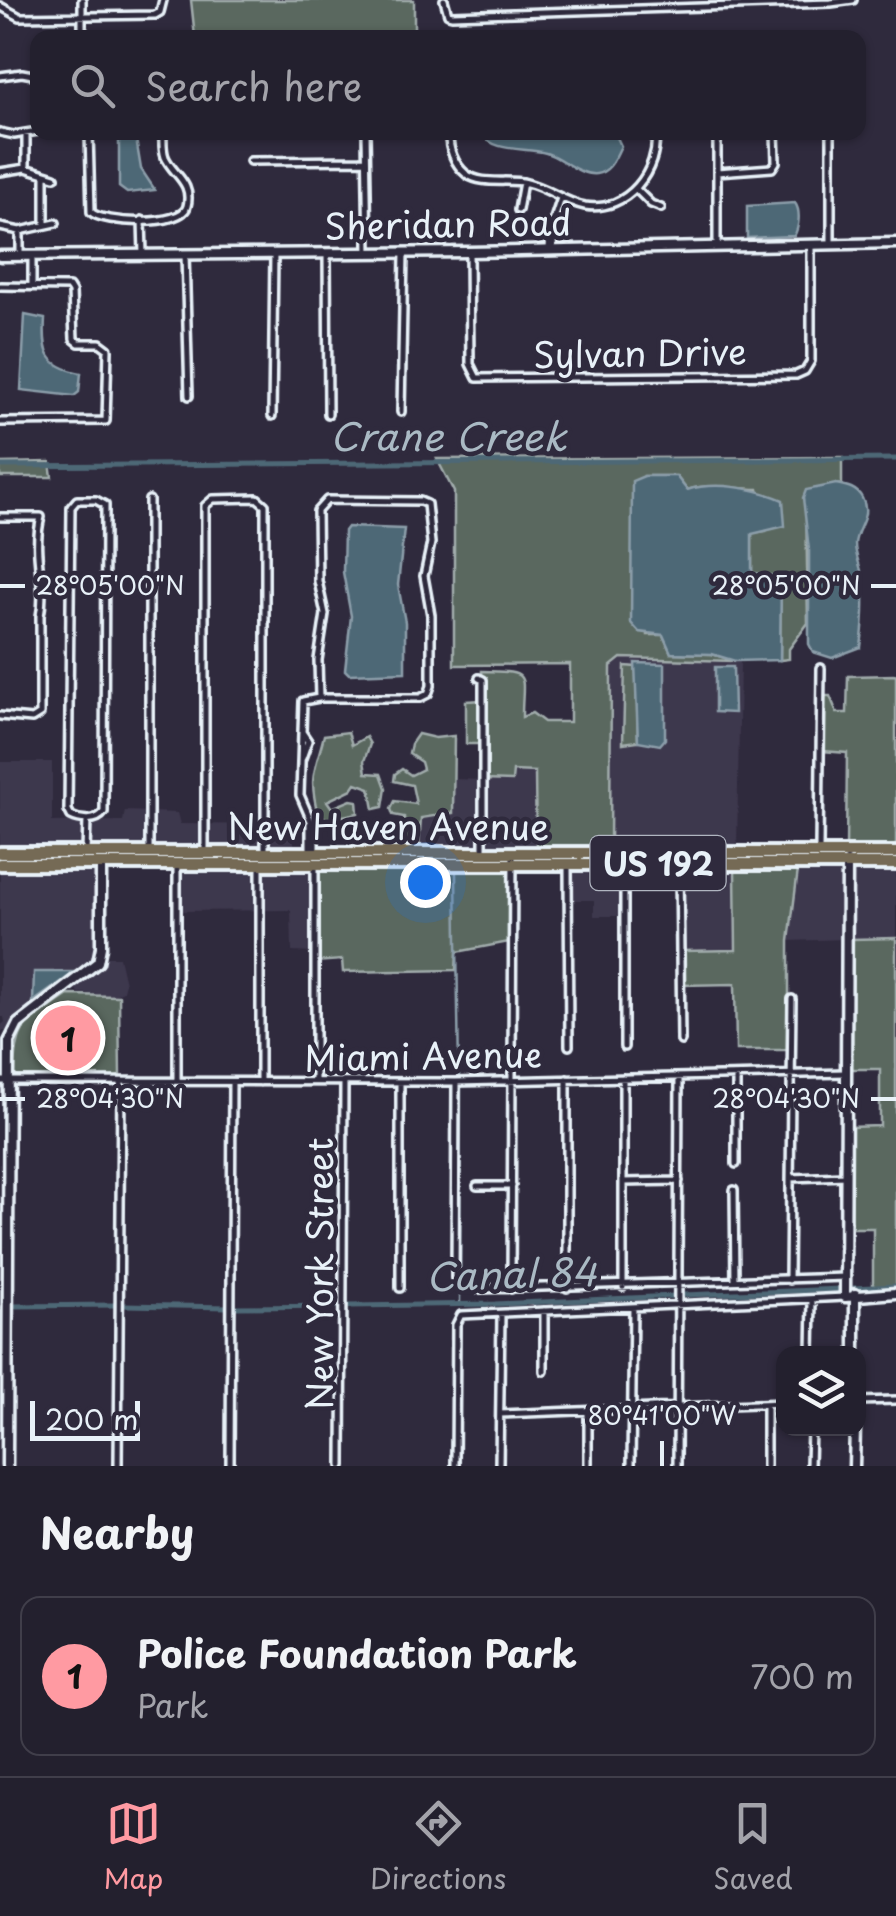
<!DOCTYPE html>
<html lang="en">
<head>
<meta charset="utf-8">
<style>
	body { margin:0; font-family:"Playpen Sans",sans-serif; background:#2b2836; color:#f1f3f6 }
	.controls { position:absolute; right:30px; bottom:30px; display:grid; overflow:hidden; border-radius:20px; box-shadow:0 2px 8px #0004 }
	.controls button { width:90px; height:90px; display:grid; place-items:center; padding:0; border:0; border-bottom:2px solid #403e4a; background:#23202e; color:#f1f3f6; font:50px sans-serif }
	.scale { position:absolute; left:30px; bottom:25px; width:110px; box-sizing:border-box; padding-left:10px; border:5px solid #e8f1f8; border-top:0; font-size:28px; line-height:35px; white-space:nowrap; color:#e8f1f8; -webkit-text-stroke:8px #2f2a3d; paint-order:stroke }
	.you { position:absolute; left:425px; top:882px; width:35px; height:35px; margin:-25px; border:8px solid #fff; border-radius:50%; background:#1a73e8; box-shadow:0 0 0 15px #1a73e833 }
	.badge { display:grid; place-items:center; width:65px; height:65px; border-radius:50%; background:#ff9aa2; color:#111; font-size:32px; font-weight:700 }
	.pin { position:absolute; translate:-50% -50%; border:5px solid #fff; box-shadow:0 2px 10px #0006 }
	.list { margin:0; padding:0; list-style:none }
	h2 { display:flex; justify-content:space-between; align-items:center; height:130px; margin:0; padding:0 40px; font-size:42px }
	h2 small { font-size:32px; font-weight:400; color:#a3a3aa }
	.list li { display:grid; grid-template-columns:65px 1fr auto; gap:30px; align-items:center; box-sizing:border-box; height:160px; margin:0 20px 20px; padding:0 20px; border:2px solid #403e4a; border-radius:20px }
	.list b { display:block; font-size:38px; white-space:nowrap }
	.list p { margin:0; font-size:32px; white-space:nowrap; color:#a3a3aa }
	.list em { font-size:32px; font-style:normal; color:#a3a3aa }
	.icon { flex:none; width:55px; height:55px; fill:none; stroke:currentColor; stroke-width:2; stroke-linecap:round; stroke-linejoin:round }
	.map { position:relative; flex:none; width:896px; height:1466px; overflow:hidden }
	.search { position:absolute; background:#23202e; box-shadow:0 2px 8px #0004; left:30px; right:30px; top:30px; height:110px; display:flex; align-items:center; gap:25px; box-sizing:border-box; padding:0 35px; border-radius:20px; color:#a3a3aa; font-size:38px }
	.sheet { height:310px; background:#23202e }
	nav { display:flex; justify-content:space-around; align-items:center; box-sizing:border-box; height:140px; border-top:2px solid #403e4a; background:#23202e; font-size:28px; color:#a3a3aa }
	nav a { display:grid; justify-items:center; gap:5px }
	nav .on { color:#ff9aa2 }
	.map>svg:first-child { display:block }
</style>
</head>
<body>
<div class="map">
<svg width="896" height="1466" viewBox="0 0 896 1466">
	<rect width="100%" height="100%" fill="#2f2a3d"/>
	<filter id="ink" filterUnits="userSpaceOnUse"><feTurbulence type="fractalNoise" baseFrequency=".01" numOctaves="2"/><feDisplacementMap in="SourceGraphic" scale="20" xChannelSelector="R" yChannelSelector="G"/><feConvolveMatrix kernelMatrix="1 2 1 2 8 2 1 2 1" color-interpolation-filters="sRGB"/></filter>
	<g filter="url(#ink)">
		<!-- built -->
		<path fill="#3e374d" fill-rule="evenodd" d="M621,658l119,4 -3,188h-127l1,-184zM626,666l10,1 15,78 -13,-4 -9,3z
			M0,762h52v60l71,-1 2,-10 52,2 3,11 114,1v24l-294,1z
			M512,771h23l1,78h-117l2,-31 32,-6 1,-33 58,2z
			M315,869v84l-23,-1 -1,-42 -114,1v-41z
			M565,870h170l1,80 -55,1v-63l-14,-4 -36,2 -5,3 -1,27h-31v-16h-29z
			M798,870l47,1v68l-56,2z
			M99,871l-3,90 -88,70h-8v-5l5,-4 -1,-5h-4v-145z
			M849,871h47v67l-48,1z
			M102,957h17l6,26 -2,8 -8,4 -37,-2 -4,-8 19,-14z"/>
		<!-- green -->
		<path fill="#5a685f" stroke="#a1acac" stroke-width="2.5" d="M191,0h223v37h-219z
			M842,457v28l-6,-1 -30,19 2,120 -19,26v10l-9,1 1,-83 -29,-4v-40l14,-2 -8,-42c-26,0 -46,-7 -71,1l-11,-14h-32l4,159h15l8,18 41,1 23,7 -114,-3 -10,8 -1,184 -74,-1 -1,-77 -22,-1 -1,10 -28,-1 2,-36h-20v-43l17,-1 -1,-29c51,1 40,2 40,46l10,-4 12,9h26v-58l-116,1v-173l-17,-33z
			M50,462l2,15h-52v-14z
			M625,666l11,1 2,74 -15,2z
			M896,675v176h-50l1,-98 -24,-2 -2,-55h9l7,17h10l1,-37z
			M348,732l4,13 14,-8 4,7 -6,17 2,12 15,1 5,14 -3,19 -9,2 -4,-21 -14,-5 -4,6 -25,12 5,7 19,-8 6,1 1,12 -30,6 -10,-4c-10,-40 -3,-43 6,-80z
			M418,734l17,4 19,-2 -1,77 -32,5 -2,27 -14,-3 -1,-25 -11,-2 -2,-6 4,-8 21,3 -4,-19 -18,-4 1,-7 7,-5 9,6 12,-6 -2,-7 -12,-8 2,-10z
			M315,869h194v73l-52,10 -1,18 -113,2 -1,-12 -27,2z
			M735,870h63l-9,71v109h-53l-1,-66 -54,1v-34l55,-1z
			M896,938v352l-23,1v-63h-23l-1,-101 31,-1v-57h-30l1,-130z
			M68,995l51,1 1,82 -105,1c0,-57 9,-53 53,-84z"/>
		<!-- water -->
		<path fill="#4e6776" stroke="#8c9eaa" stroke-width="2.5" d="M119,133h16l6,36 14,21 -28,3 -8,-6z
			M482,133h133l6,13c-6,11 -10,26 -25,28 -17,2 -35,-17 -50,-21 -20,-6 -54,0 -64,-20z
			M795,203c6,8 4,25 -1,33l-47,2v-32z
			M25,315l20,4c-2,33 1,47 36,54l-2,19 -5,4 -53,-6z
			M644,476h32l11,14c28,-9 69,-2 96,10l2,26 -33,8v39l29,4 -1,83 -45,1 -23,-7 -41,-1 -8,-18 -24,-3 -8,-9 1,-142z
			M836,484c11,2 21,4 26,14 10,19 -6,29 -7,46 0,11 5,20 7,31 4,23 2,49 -1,72l-29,11 -19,-6 -4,-8v-94l-6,-52 3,-8z
			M347,527l57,2 -6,56 7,37v50l-56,2 -4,-4 6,-54 -8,-44 1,-41z
			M635,663l30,1v75l-5,6 -22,-4z
			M715,667h18l1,46 -19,-1z
			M34,972h41l-42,30z"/>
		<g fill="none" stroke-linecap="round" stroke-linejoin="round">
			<!-- stream -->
			<path stroke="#8c9eaa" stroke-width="2.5" d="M456,873l3,203
				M460,1304l1,-218"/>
			<!-- canal -->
			<path stroke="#4e6776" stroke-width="5" d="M0,466l896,-7
				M853,1288l43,-2
				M684,1295l158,-6
				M124,1305l105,2
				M12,1306l106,-1
				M348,1306l147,-2 180,-8
				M236,1307l106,-1"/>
			<defs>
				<path id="minor" d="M82,0v28l4,10
					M444,0l4,14 4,1 379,-12 22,-3
					M0,6l20,11 135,-2 5,-3 3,-12
					M0,76l22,-3 16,3
					M0,132l14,3 24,-4
					M89,132l2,80c12,12 92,15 96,-6 6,-24 -14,-31 -22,-49 -3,-8 -2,-17 -2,-25
					M366,132l2,122
					M449,132c-1,16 5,32 17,42 17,12 42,4 61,9 21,5 37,19 58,23 42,7 75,-36 70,-74
					M717,132v40l55,-4 4,-6 -1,-30
					M250,161l116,-1
					M26,168v-34
					M0,172l26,-4 29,9
					M636,189l15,15 10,4
					M518,210l5,-28
					M142,220l1,34
					M45,225v-51
					M0,227l20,4 36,-8
					M20,231v25
					M831,244v-112
					M717,246v-74
					M549,249l1,-18 11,-33
					M553,249l1,-22
					M469,252l1,112 7,14 319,-3 9,-4 6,-10v-115
					M327,253l1,161
					M185,254l4,142
					M32,256v29
					M0,286l69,1 3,5 2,47 5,4h21l8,6 -2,72 -106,1
					M401,412l3,-159
					M272,416l2,-162
					M77,500h19l9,5 -1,307c-7,10 -23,9 -33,4l-3,-6 3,-303z
					M149,500v352
					M0,517h41c-10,39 6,67 -1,99v98l-8,5 -32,-3
					M479,678l4,2v172
					M302,732l6,9 -6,17
					M819,850l2,-182
					M315,851v-21l-15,-35 3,-94 16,-3h101l8,-4 3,-8v-71l-7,-39 7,-33 -4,-39 -7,-3 -93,-1 -10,11 1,70 7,33 -7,46 1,38
					M86,852l1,-32
					M205,852v-346l8,-7 44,-1 8,7v347
					M310,852v-28
					M177,866v214
					M568,866l1,180
					M624,866v181
					M679,866l2,175
					M736,1076v88
					M623,1078v209
					M567,1079v209
					M0,1081l456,1 390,-9
					M315,1081v-215
					M260,1082v-216
					M790,1178l56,-2
					M623,1182l56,-1
					M477,1186h35
					M734,1190l1,91
					M455,1278l1,-196
					M789,1280l3,-281
					M400,1288v-205
					M479,1289l367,-12
					M511,1289l2,-437
					M544,1311v60
					M811,1354l1,-54
					M858,1401l38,-1
					M766,1404v62
					M500,1414l284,-11
					M588,1464v-53
					M118,1466l3,-384
					M230,1466l2,-384
					M342,1466l2,-384
					M455,1466l1,-141 5,-10 384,-18
					M499,1466l2,-152
					M631,1466l2,-159
					M677,1466l2,-389
					M810,1466l1,-38"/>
				<path id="tertiary" d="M0,256l469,-4 427,-9
					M847,862l-2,435 51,-4
					M855,1354v-60
					M7,1466l2,-424 9,-18 80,-62 3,-15v-83
					M854,1466l1,-38"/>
				<path id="primary" d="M0,853h896
					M0,864h896"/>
			</defs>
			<!-- minor casing -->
			<use href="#minor" stroke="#e8f1f8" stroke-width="12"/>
			<!-- tertiary casing -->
			<use href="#tertiary" stroke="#e8f1f8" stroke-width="15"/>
			<!-- primary casing -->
			<use href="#primary" stroke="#e8f1f8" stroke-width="18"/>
			<!-- minor -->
			<use href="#minor" stroke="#2f2a3d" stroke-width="5"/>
			<!-- tertiary -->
			<use href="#tertiary" stroke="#2f2a3d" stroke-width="8"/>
			<!-- primary -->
			<use href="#primary" stroke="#746b55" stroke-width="10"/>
		</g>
	</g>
	<!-- ticks -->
	<path fill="none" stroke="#e8f1f8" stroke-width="4" d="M0,586h25M871,586h25M0,1099h25M871,1099h25M662,1441v25"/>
	<g text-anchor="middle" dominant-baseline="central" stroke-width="9" stroke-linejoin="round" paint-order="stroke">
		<!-- shield labels -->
		<rect fill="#2f2a3d" stroke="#b0b5c0" stroke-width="2.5" x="590.5" y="836" width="135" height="54" rx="8"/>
		<g font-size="32" font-weight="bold" fill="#e8f1f8">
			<text x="658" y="863">US 192</text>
		</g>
		<!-- street labels -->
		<g font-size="35" fill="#e8f1f8" stroke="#2f2a3d">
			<text transform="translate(448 223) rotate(-1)">Sheridan Road</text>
			<text transform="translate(640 352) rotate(-1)">Sylvan Drive</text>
			<text x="388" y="825">New Haven Avenue</text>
			<text transform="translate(423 1055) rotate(-1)">Miami Avenue</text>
			<text transform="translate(318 1274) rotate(-90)">New York Street</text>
		</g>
		<!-- water labels -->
		<g font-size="38" font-style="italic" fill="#aabac4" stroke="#2f2a3d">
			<text x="448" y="435">Crane Creek</text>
			<text transform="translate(511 1273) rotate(-2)">Canal 84</text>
		</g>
	</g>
	<g font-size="25" text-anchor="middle" fill="#e8f1f8" stroke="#2f2a3d" stroke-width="9" stroke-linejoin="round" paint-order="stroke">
		<text x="110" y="595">28°05'00"N</text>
		<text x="786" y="595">28°05'00"N</text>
		<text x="110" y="1108">28°04'30"N</text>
		<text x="786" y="1108">28°04'30"N</text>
		<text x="662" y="1425">80°41'00"W</text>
	</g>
</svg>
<div class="controls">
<button><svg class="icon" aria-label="layers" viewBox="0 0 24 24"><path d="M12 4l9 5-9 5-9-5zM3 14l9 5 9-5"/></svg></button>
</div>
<div class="scale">200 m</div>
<div class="you"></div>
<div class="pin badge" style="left:68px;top:1038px">1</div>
<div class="search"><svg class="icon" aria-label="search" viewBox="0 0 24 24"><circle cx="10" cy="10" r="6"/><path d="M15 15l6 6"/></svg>Search here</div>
</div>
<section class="sheet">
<h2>Nearby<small></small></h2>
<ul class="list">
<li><span class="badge">1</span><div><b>Police Foundation Park</b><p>Park</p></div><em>700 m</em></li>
</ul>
</section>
<nav>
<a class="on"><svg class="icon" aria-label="map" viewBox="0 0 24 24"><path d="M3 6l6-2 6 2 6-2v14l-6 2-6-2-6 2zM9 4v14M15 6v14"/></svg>Map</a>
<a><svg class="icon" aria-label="directions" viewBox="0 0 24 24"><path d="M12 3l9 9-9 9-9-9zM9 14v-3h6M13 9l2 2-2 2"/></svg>Directions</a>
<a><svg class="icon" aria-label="saved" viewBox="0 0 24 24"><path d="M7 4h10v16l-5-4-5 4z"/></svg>Saved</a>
</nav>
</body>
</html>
